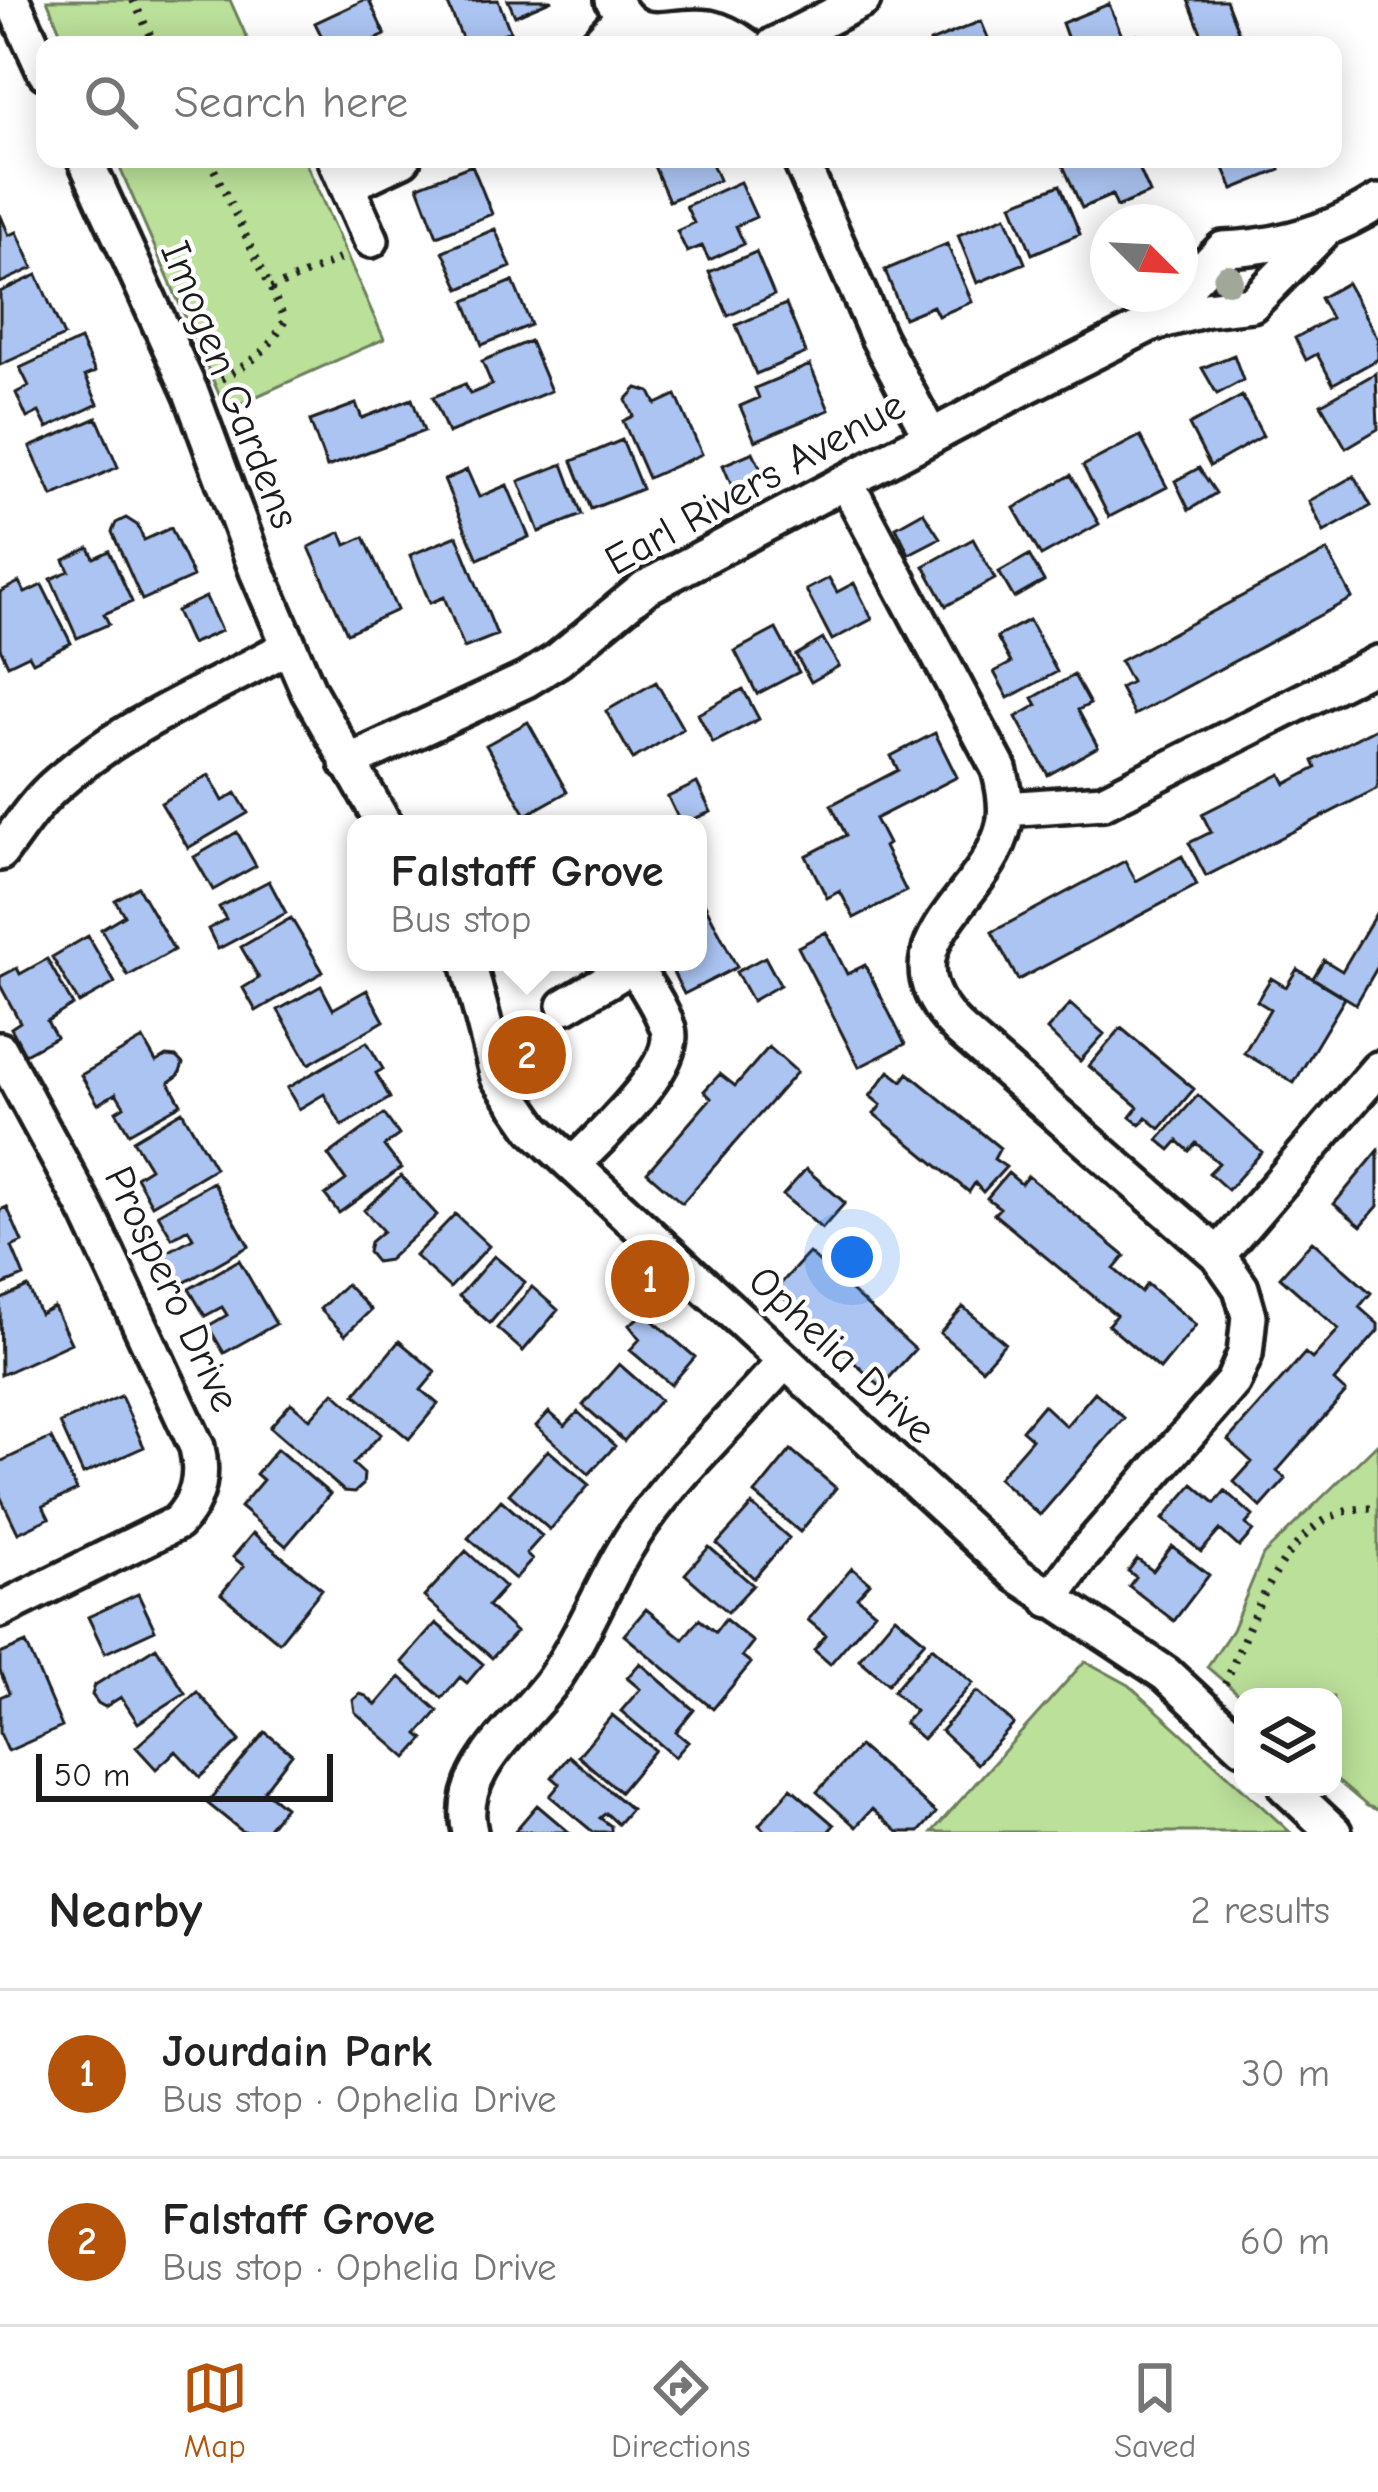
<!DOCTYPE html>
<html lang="en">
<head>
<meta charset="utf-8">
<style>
	body { margin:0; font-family:"Comic Neue",sans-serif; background:#f2f2f2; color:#222 }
	.controls { position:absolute; right:36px; bottom:36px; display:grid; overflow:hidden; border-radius:24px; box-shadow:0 6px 30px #0003 }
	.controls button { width:108px; height:108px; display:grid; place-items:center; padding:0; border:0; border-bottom:3px solid #e0e0e0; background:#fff; color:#222; font:60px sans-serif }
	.compass { position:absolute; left:1090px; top:204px; width:108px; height:108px; border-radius:50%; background:#fff; box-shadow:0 6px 30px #0003; rotate:114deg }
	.scale { position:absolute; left:36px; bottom:30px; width:297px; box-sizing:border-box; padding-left:12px; border:6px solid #1c1c1c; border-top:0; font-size:33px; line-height:42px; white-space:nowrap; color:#1c1c1c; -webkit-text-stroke:9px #fff; paint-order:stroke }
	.you { position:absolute; left:852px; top:1257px; width:42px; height:42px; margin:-30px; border:9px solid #fff; border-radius:50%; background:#1a73e8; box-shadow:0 0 0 18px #1a73e833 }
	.badge { display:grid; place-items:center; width:78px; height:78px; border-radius:50%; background:#b45309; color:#fff; font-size:39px; font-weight:700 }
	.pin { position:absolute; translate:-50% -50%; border:6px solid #fff; box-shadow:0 3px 12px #0006 }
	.popup { position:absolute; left:347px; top:815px; width:360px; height:156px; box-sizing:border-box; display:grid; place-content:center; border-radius:24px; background:#fff; filter:drop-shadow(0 3px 9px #0005); font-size:39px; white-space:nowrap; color:#767676 }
	.popup b { font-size:45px; color:#222 }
	.popup::after { content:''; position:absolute; left:50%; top:100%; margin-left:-24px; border:24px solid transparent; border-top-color:#fff }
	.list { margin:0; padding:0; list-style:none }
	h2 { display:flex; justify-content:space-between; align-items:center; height:156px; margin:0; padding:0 48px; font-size:51px }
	h2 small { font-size:39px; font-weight:400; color:#767676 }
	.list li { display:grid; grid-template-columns:78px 1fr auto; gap:36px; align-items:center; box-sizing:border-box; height:168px; padding:0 48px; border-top:3px solid #e0e0e0 }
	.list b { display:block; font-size:45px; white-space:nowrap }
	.list p { margin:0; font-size:39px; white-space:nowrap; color:#767676 }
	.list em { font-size:39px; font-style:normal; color:#767676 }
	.icon { flex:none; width:66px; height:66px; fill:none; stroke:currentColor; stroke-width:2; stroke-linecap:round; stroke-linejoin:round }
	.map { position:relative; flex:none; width:1378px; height:1832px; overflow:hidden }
	.search { position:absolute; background:#fff; box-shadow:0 6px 30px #0003; left:36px; right:36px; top:36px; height:132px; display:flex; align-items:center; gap:30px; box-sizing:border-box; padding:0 42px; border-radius:24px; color:#767676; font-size:45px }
	.sheet { height:492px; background:#fff }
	nav { display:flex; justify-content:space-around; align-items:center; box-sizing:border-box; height:168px; border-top:3px solid #e0e0e0; background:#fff; font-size:33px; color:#767676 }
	nav a { display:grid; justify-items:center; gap:6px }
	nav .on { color:#b45309 }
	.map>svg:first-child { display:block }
</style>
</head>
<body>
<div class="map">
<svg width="1378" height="1832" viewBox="0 0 1378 1832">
	<rect width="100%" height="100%" fill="#fff"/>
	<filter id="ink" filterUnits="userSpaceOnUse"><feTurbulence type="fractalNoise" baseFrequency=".00833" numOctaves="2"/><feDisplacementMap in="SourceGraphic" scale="24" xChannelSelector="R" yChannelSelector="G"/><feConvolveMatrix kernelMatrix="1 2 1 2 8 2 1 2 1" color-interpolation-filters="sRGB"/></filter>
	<g filter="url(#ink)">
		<!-- green -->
		<path fill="#bbe09a" stroke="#6c7e5b" stroke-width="3" d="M47,0h183l20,45h-184z
			M116,159h188l80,180 -158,71z
			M1378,1443v367l-11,-4 -34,-29v-80l-90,1 -36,-31 25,-37 31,-75z
			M1085,1661l44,24 161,147h-358z"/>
		<!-- building -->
		<path fill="#abc4f1" stroke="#1c1c1c" stroke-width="3" d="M364,0h5l16,35 -21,10h-38l-11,-22z
			M498,0l12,31 -34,14h-11l-18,-43z
			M508,0h44l-37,16z
			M1188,0h38l12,31 -32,14z
			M1109,4l15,37 13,-6 4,10h-71l-8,-22z
			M981,21l10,24h-60l-1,-3z
			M651,159h59l9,21 -50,21z
			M1065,159h70l15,34 -33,14 -5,-12 -30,13 -21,-47z
			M1220,159h55l5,11 -47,19z
			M472,165l20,49 -55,22 -19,-50z
			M740,182l16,35 -20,9 8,18 -35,16 -7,-14 -15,6 -10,-21 17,-8 -8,-17z
			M1060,185l20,49 -48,20 -20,-50z
			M0,214l9,21 8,-3 16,36 -33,15z
			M1006,216l19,47 -48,20 -19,-48z
			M495,229l16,38 -51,22 -17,-38z
			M947,244l25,58 -34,14 -5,-10 -29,12 -19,-48z
			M756,252l18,43 -46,21 -19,-44z
			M37,275l27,61 -64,29v-73z
			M513,281l18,44 -49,20 -17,-44z
			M1347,283l31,56v20l-45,25 -16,-30 -11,6 -11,-22 36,-20 -11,-20z
			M786,304l20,49 -50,21 -20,-49z
			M80,340l15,32 -10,4 13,28 -51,24 -8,-16 -12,6 -11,-25 13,-7 -9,-18z
			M530,341l21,50 -103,42 -15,-36 32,-13 5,10 22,-9 -10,-24z
			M1234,355l9,25 -26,14 -15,-26z
			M810,365l19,45 -74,31 -15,-35 19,-8 -4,-10z
			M1376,373l2,56 -32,19 -25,-44z
			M637,388l13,4 6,12 20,-9 26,59 -54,24 -25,-57 10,-5 -7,-16z
			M1242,396l21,40 -53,30 -21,-41z
			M412,399l12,32 -97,36 -17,-46 46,-17 6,14z
			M97,418l21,49 -66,29 -22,-49z
			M1140,436l27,51 -58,30 -26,-51z
			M622,440l20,49 -51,20 -19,-48z
			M753,452l12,26 -31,13 -11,-26z
			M563,464l19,51 -43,17 -20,-51z
			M1199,468l17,25 -27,17 -14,-29z
			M467,470l12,27 28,-12 22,52 -51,22 -34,-79z
			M1071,475l28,49 -58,32 -27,-48z
			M1354,476l17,30 -47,26 -15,-31z
			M923,512l17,26 -31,16 -13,-27z
			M126,518l11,7 7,15 27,-12 22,49 -51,23 -30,-68 4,-9z
			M341,532l5,13 18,-8 33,73 -50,23 -38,-86z
			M457,536l40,99 -33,13 -20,-51 -14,6 -20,-48z
			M973,539l22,40 -49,27 -22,-40z
			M89,548l5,10 15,-7 23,51 -28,12 5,10 -32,14 -26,-59 18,-8 -5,-11z
			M1327,551l25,47 -218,117 -14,-27 11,-6 -11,-21z
			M1029,555l15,26 -30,17 -15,-26z
			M829,578l8,14 17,-9 18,36 -40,21 -26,-50z
			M19,582l6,11 17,-8 29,58 -38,19 -4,-7 -21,10 -8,-17v-56z
			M206,597l15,34 -30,13 -15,-33z
			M1029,620l28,52 -49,26 -14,-26 17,-9 -14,-26z
			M776,629l23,43 -42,22 -22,-43z
			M823,639l16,27 -28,16 -15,-27z
			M1074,675l16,29 -12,6 20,37 -50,28 -32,-58 21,-12 -4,-7z
			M656,682l27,47 -50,30 -27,-48z
			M743,689l16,30 -46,24 -15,-29z
			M528,722l39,70 -41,23 -40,-70z
			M1378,727v61l-172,88 -17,-33 22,-11 -9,-18 79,-40 5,10 30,-16 -3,-7z
			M935,733l22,44 -82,42 13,25 -4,3 22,44 -52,27 -14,-27 -13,7 -21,-42 40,-21 -15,-30 67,-35 -7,-14z
			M209,775l14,26 13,-8 12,20 -60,35 -27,-45z
			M697,783l14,29 -30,12 -13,-27z
			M237,832l19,34 -43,24 -19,-33z
			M1182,856l15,29 -179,95 -26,-48 133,-71 11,20z
			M269,881l17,32 -68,36 -10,-20 18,-10 -7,-12z
			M138,887l36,63 -46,26 -27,-47 23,-14 -9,-15z
			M698,891l39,76 -53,27 -16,-32h30z
			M1378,910v56l-22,38 -43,-26 11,-18 18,11z
			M291,918l32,54 -67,39 -13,-23 16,-10 -18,-31z
			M826,932l21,42 18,-9 40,79 -46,23 -61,-120z
			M88,936l27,47 -36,20 -27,-46z
			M765,957l15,28 -28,16 -16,-29z
			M47,959l26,46 -26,16 9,16 -31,17 -14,-26 9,-6 -20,-37v-8l17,-9 3,6z
			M1297,969l48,29 -51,85 -50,-30 26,-44 -13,-8 14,-23 15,9z
			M321,986l12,23 34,-19 17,31 -75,43 -31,-54z
			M1070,1004l34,30 -24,27 -33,-31z
			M1121,1028l73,61 -34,40 -14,-12 -6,8 -10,-8 8,-10 -49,-41z
			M143,1039l13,23 10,-6 10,1 7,7 -4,11 -10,7 12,22 -52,29 -13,-22 8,-5 -8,-13 -18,11 -17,-29z
			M367,1042l16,27 -7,4 14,25 -48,28 -18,-32 -25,15 -12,-21z
			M769,1047l28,25 -115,131 -35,-31 64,-74 -7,-7 16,-17 15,12z
			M889,1071l13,10 6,-8 92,75 -6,11 12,8 -23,25 -8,-9 -6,9 -95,-78 7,-9 -11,-9z
			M1198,1095l64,57 -34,38 -19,-17 10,-10 -23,-20 -7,8 -11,-10 -8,9 -12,-10z
			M182,1111l33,57 -63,37 -16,-28 14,-9 -17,-28z
			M384,1114l15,21 -15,11 17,22 -62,45 -14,-18 21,-15 -18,-25z
			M1378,1151v55l-17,20 -27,-22z
			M806,1169l39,34 -23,26 -39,-34z
			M1008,1173l13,11 7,-8 97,80 -11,13 27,23 6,-8 49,41 -36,44 -52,-44 8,-10 -122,-101 6,-6 -13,-10z
			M401,1176l36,39 -49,45 -12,2 -8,-10 2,-10 13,-11 -19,-21z
			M213,1182l36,64 -67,38 -18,-30 29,-16 -5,-9 -16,9 -14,-24z
			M7,1207l15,35 -10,5 12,29 -24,10v-76z
			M455,1214l34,32 -39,42 -35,-32z
			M1312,1241l59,52 -12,14 19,17v7l-44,50 12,11 -69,79 9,8 -25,28 -27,-25 18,-20 -24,-22 77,-87 7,6 27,-30 -59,-52z
			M809,1253l106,96 -34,38 -106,-97z
			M494,1256l31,26 -35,41 -31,-27z
			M239,1260l37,64 -52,29 -16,-27 19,-11 -5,-8 -17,9 -16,-27z
			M346,1284l25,26 -26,25 -25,-26z
			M28,1287l12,27 14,-7 17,36 -70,32 -1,-75z
			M532,1287l26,23 -35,41 -26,-23z
			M963,1307l42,36 -23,26 -42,-36z
			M644,1313l51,44 -24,28 -41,-35 10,-11 -11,-14z
			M399,1341l37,31 -15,18 17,14 -29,35 -54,-45z
			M619,1364l41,36 -36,41 -41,-36z
			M334,1392l47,42 -28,30 11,10 -1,11 -8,7 -11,-1 -74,-64 21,-24 19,16z
			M1095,1392l29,26 -84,97 -42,-37 34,-39 -10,-9 21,-25 23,21z
			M121,1396l23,51 -61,27 -23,-51z
			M549,1412l16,14 13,-14 37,34 -26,28 -53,-48z
			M51,1438l26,52 -34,16 6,12 -31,15 -18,-37v-34z
			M277,1449l53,45 -44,52 -46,-39 23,-27 -7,-6z
			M548,1450l41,35 -39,45 -41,-36z
			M791,1450l45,38 -36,44 -45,-38z
			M1193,1484l22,19 10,-12 28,25 -7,8 7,7 -14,16 -19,-17 -19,22 -38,-33z
			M501,1500l41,36 -16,18 6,6 -17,19 -47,-41z
			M752,1505l37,33 -35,40 -37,-34z
			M253,1533l69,56 -43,53 -58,-48 23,-28 -11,-9z
			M1172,1546l37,29 -35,46 -45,-35 7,-9 -8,-6 9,-12 16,12z
			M709,1547l44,38 -25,27 -43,-38z
			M466,1551l39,36 -17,19 28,26 -24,26 -68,-61z
			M852,1568l18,15 -13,14 18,15 -45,52 -16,-14 12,-15 -18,-15z
			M138,1594l17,36 -50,23 -17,-36z
			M646,1609l37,30 16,-20 16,13 10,-13 28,23 -11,14 9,7 -38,46 -89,-74z
			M895,1616l30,25 -37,43 -29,-25z
			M436,1623l47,41 -16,19 -7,-6 -18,21 -40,-36z
			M26,1643l36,84 -54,24 -8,-18v-36l9,-4 -9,-22v-17z
			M156,1647l29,46 -47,30 -17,-26 -16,10 -7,-4 -6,-8 3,-10z
			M932,1647l41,36 -50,56 -19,-16 11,-12 -22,-20z
			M640,1663l54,47 -18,22 12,10 -13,15 -54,-46 19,-22 -13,-11z
			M400,1677l38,34 -20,23 6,5 -17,19 -52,-46 -2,-12 7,-6 6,2 10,9z
			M977,1691l37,33 -37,40 -36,-33z
			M197,1692l43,49 -40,36 -24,-26 -20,18 -20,-22z
			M612,1715l43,35 -35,42 -42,-36z
			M265,1732l27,22 -28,36 21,17 -20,25h-22l-36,-29z
			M859,1746l77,67 -17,19h-21l-26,-23 -16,18 -39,-35z
			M569,1756l62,53 -13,15 -12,-11 -6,5 11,8v6h-18l-43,-36 10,-12 -8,-7z
			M791,1788l43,37 -6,7h-62l-7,-7z
			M537,1805l32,27h-55z"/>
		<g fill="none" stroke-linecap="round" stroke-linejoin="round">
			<defs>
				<path id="minor" d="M12,0l33,72
					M613,0c28,49 53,22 96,28 14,3 25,9 36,17
					M596,45l26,-28
					M774,45l89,-45
					M85,159l107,236 65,176 52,121 75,132
					M335,159l36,81
					M800,159l78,178 53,100
					M348,185l55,-26
					M1156,318l67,-69c56,-2 108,-17 155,-47
					M846,482l153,287c5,18 9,37 5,56 -18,78 -131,120 -45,204l259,226 23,33 8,28 -4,38 -12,28 -153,176 -30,42
					M347,763l179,-83 32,-20 87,-72 378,-200 127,-64 57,-15 45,-5 72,-73
					M1006,809l97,-7 275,-139
					M0,853c19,-25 35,-51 59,-71 67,-59 153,-92 230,-136
					M468,962l30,115 36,52 483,446 149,99 77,72
					M565,1006l69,-41
					M0,1050l88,163 109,234c7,30 1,54 -20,76l-177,87
					M573,1165c26,-28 106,-98 95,-136 -7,-23 -24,-45 -36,-67
					M1218,1255l160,-186
					M1286,1787l48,45
					M470,1832c-16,-62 52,-108 84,-153 35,-51 54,-110 90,-159 41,-57 94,-105 140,-158"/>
			</defs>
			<!-- minor casing -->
			<use href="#minor" stroke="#1c1c1c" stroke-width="42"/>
			<!-- path -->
			<path stroke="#1c1c1c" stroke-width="8" stroke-dasharray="3 9" stroke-linecap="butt" d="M133,0l22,45
				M209,159l62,130 71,-31
				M221,379c30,-16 48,-28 64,-59l-14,-31
				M1225,1684c28,-64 64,-185 153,-175"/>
			<!-- minor -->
			<use href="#minor" stroke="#fff" stroke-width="33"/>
		</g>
		<!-- trees -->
		<circle fill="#a1a89a" cx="1228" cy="279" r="15"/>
	</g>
	<g text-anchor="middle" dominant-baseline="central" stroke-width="9" stroke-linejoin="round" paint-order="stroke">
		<!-- street labels -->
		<g font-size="42" fill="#1c1c1c" stroke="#fff">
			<text transform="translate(230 385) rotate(68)">Imogen Gardens</text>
			<text transform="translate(755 483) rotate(-29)">Earl Rivers Avenue</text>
			<text transform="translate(172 1289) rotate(65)">Prospero Drive</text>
			<text transform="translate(842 1355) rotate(43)">Ophelia Drive</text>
		</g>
	</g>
</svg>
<div class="controls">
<button><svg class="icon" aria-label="layers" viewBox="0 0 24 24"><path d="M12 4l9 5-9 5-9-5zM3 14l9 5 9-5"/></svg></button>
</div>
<svg class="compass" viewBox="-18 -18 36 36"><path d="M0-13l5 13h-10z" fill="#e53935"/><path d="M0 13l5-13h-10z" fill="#767676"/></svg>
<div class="scale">50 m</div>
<div class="you"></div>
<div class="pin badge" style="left:650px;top:1279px">1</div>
<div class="pin badge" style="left:527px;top:1055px">2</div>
<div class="popup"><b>Falstaff Grove</b>Bus stop</div>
<div class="search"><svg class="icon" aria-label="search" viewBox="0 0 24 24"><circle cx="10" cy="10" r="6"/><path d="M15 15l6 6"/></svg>Search here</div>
</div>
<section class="sheet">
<h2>Nearby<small>2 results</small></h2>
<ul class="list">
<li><span class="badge">1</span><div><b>Jourdain Park</b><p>Bus stop · Ophelia Drive</p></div><em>30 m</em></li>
<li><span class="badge">2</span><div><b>Falstaff Grove</b><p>Bus stop · Ophelia Drive</p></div><em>60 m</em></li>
</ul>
</section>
<nav>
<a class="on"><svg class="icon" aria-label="map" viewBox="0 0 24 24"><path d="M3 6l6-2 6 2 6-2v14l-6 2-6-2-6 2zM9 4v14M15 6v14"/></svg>Map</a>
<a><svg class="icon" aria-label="directions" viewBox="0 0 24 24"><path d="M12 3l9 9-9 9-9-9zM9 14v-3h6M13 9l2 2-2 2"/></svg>Directions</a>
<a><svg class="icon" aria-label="saved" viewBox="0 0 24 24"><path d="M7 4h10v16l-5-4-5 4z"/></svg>Saved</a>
</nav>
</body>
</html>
